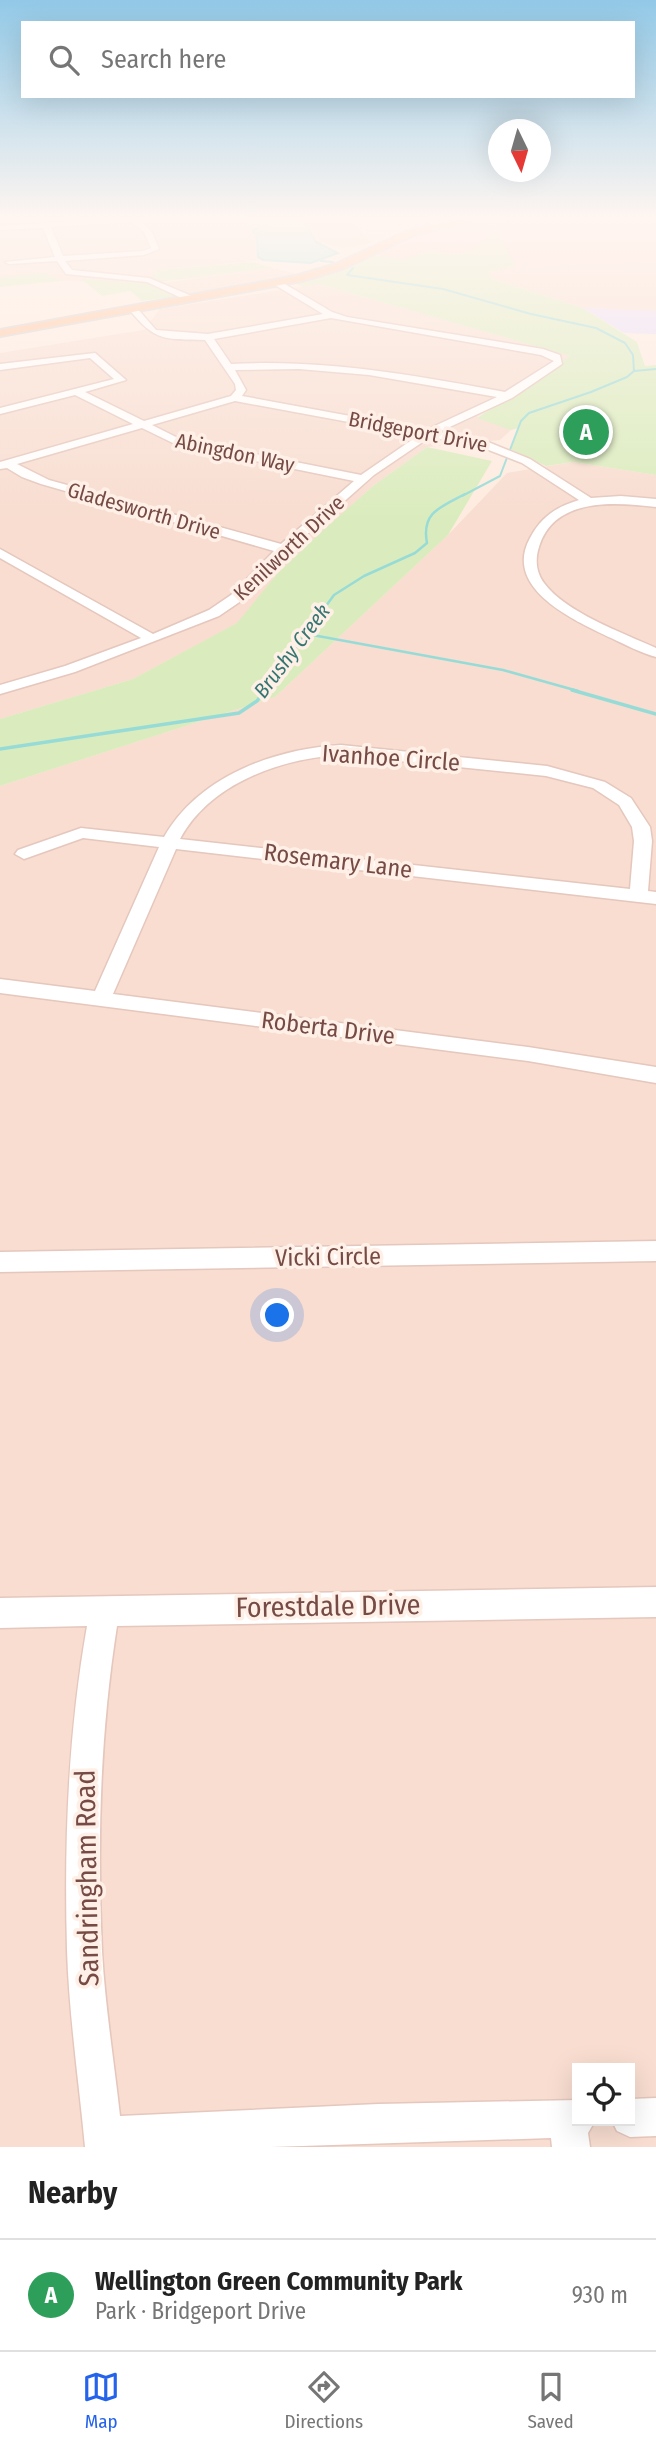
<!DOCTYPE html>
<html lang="en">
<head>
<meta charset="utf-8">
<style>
	body { margin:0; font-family:"Fira Sans Condensed",sans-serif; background:#f6f6f6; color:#222 }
	.controls { position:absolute; right:21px; bottom:21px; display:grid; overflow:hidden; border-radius:0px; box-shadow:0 7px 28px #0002 }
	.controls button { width:63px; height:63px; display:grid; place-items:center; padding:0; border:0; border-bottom:2px solid #e0e0e0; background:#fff; color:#222; font:35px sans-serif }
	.compass { position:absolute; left:488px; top:119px; width:63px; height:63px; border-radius:50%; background:#fff; box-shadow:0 7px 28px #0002; rotate:175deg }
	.you { position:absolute; left:278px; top:1316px; width:24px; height:24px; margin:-18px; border:5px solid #fff; border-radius:50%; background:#1a73e8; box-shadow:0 0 0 10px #1a73e833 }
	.badge { display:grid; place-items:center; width:46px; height:46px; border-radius:50%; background:#2563eb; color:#fff; font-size:23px; font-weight:700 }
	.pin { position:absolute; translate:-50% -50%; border:4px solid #fff; box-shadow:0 2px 7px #0006 }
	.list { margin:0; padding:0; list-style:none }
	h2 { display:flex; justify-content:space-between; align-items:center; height:91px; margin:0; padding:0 28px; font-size:30px }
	h2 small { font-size:23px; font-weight:400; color:#767676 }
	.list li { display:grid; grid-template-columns:46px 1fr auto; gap:21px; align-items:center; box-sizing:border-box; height:112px; padding:0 28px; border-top:2px solid #e0e0e0 }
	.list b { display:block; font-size:26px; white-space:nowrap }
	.list p { margin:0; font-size:23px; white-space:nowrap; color:#767676 }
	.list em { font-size:23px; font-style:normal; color:#767676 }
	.icon { flex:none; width:38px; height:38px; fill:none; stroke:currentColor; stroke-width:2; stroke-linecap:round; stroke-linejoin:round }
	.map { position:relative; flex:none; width:656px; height:2147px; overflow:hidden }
	.search { position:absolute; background:#fff; box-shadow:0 7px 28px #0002; left:21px; right:21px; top:21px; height:77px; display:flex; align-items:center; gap:18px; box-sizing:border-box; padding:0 24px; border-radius:0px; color:#767676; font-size:26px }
	.sheet { height:203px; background:#fff }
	nav { display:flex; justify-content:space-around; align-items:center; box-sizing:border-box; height:98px; border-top:2px solid #e0e0e0; background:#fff; font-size:19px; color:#767676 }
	nav a { display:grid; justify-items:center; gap:4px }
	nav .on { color:#2563eb }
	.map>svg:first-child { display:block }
</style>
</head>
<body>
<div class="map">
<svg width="656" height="2147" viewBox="0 0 656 2147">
	<rect width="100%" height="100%" fill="#feebdf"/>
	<!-- residential -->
	<path fill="#f8ddd0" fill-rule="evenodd" d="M44,219h210l-4,4 20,4 -17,1 4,10 1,19 5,3 -105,10 -10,13 -86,-2 -19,-8 -43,4v-55z
		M350,219l22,24 -28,5 -28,-6 -10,-18 -23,-4z
		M656,262v49l-73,-3 -91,-29 -4,-7 28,-6z
		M272,268l28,7 -111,21 -26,-13z
		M318,284l253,72 -94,61 34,13 -11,10 -73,7 -54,39 -96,88 -39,49 -105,56 -133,40v-366l144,-23 16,-21z
		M573,462l83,13v1672h-656v-1361l275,-89 173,-162 59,-62zM577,2068h53v53h-53z"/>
	<!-- commercial -->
	<path fill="#ffd5d2" d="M496,219h155l5,3v40l-140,4 -21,-36 -22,20 -19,4 -25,-4 -24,9 -31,-4 52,-22z"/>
	<!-- education -->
	<path fill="#e8dcfa" d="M583,308l73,3v23l-32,-1z"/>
	<!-- green -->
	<path fill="#daecbd" d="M495,229l21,37 -27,6 3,7 91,29 54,34 8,24 11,-1v110l-83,-13 -27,4 -36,-17 8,-21 -7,2 -34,-12 93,-62 -252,-72 -14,3 -10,-4 46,-13 34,-15 31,4 24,-9 25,4 19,-4z
		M252,262l20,6 -122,15 27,13 -35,5 -12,-10 -28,5 -21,-17 67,4 10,-13z
		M43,273l19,8 -62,6v-10z
		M427,447l65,14 -44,74 -173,162 -275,89v-67l133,-40 104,-56 40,-49 41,-39 55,-49z"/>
	<!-- water -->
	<path fill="#b2e9e5" stroke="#97dbd7" stroke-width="2" d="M254,219h31l21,5 10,18 22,11 -27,10 -48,-3 -5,-3 -1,-19 -5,-9 18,-2 -21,-3z"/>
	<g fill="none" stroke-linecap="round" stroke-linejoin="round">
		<!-- stream-far2 -->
		<path stroke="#97dbd7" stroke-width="2" d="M297,221l3,-2
			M321,261l12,1
			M353,268l-6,7 96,14 88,25 65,14 29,15 8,12 1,16
			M462,496l38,-20 21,-55 8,-8 62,-21 36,-15 7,-6 22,-2"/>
		<!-- stream-far1 -->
		<path stroke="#97dbd7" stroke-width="2.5" d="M307,634l196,36 75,21
			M264,691l70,-96 30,-19 51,-23 12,-10c-6,-31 14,-36 38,-49"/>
		<!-- stream -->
		<path stroke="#97dbd7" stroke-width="3.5" d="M572,690l84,24
			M0,749l239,-36 18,-12 8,-11"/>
		<defs>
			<path id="minor" d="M113,219l27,1 12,12 7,17 -15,6 -79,6 7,9 77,8 45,19v4h-6l-41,-19 -81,-8 -9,-13 -48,3 -4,-2 50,-5 -12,-29 -43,2v-4zM132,222l12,10 7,16 -8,3 -80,5 -12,-29z
				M416,219h12l17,6 -4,2z
				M278,280l54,32 15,5 196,32 17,6 2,9 -50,34 -73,34 49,10 42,17 61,39 30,-2 35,3v8c-41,-5 -102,-10 -117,40 -4,12 -3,25 5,36 21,29 79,50 112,65v9c-15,-4 -30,-12 -45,-19 -35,-17 -109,-49 -81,-100 11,-21 26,-31 49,-38l-57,-37 -41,-16 -51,-10 -56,38 -87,77 -46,49 -22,15 -144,56 -75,22v-9l65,-19 76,-28 -141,-80v-9l153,85 56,-24 22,-15 43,-44 -233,-67 -19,-7 -15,-9 -7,1v-7l133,-38 -58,-29 -75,19v-6l114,-29 -24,-21 -90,12v-6l95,-11 31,27 -41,12 59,29 87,-25 5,-6 -1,-6 -30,-44c-40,-1 -50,2 -76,-31l7,-2 20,23 52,4 115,-20 -48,-29zM331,318l210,37 13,6 -49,31c-91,-17 -181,-33 -274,-28l-17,-25zM299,369l70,6 128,22 -71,33 -184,-34 4,-6 -11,-20zM235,401l184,34 -58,40 -181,-36 -28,-14zM142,428l35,17 177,36 -73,63 -232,-64 -32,-16z
				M341,745l206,21 58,16 26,16 19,29 2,14 -4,50 8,1v12l-480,-55 -63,145 415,53 128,20v16l-128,-22 -528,-68v-14l95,12 64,-144 -76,-9 -59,21 -9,-5 3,-4 63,-22 83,9c35,-61 110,-88 177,-92zM341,755l205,21 47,12 26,17 13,22 2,14 -4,48 -450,-50c30,-56 102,-81 161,-84z
				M656,1241v20l-656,11v-20z
				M656,1587v30l-539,9c-17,108 -20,216 -15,325 3,55 12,110 18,165l258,-12 199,-4v21h18l-7,12 2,14h-38l-1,-9 -280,9h-186c-6,-65 -16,-131 -18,-197 -3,-109 1,-216 20,-324l-87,2v-30z
				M656,2098v38l-26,1 -13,-6 -5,-10h18v-22z"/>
			<path id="major" d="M464,219h18l-68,16 -70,33 -42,13 -302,55v-6l296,-54 40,-12 72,-33z"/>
		</defs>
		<!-- minor casing -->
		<use href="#minor" stroke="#e5c7bd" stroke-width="3"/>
		<!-- major casing -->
		<use href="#major" stroke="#d9cdcb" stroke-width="4"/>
		<!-- minor -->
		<use href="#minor" fill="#fff" fill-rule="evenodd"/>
		<!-- major -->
		<use href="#major" fill="#ffc095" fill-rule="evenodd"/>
	</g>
	<!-- wall -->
	<path fill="#d4a59b" d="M616,219h24l-23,1z"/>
	<!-- sky -->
	<linearGradient id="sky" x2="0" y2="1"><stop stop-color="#92c9e7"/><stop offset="0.42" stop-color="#fff6f1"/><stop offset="1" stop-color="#fff6f1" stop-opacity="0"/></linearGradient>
	<rect width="656" height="520" fill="url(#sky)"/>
	<g text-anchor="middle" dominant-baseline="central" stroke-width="7" stroke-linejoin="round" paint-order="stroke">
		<!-- far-street labels -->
		<g font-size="21" fill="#764b45" stroke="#fff0e7">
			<text transform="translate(418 432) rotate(11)">Bridgeport Drive</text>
			<text transform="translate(235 453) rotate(12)">Abingdon Way</text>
			<text transform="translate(144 511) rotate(16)">Gladesworth Drive</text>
			<text transform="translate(289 548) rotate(-43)">Kenilworth Drive</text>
		</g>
		<!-- far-water labels -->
		<g font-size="21" font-style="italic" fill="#357673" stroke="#fff0e7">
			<text transform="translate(292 651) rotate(-53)">Brushy Creek</text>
		</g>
		<!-- street labels -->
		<g font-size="24" fill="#764b45" stroke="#fff0e7">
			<text transform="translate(391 758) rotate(4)">Ivanhoe Circle</text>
			<text transform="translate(338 861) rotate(7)">Rosemary Lane</text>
			<text transform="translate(328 1028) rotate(7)">Roberta Drive</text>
			<text transform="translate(328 1257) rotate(-1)">Vicki Circle</text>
		</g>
		<!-- near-street labels -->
		<g font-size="28" fill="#764b45" stroke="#fff0e7">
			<text transform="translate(328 1606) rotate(-1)">Forestdale Drive</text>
			<text transform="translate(87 1878) rotate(-91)">Sandringham Road</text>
		</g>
	</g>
</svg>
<div class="controls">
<button><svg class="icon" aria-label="locate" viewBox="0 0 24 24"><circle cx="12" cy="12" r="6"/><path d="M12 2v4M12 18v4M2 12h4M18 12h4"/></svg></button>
</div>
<svg class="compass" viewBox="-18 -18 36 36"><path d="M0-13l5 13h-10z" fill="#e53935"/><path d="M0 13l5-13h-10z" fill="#767676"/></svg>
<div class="you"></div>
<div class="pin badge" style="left:586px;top:432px;background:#2e9e5b">A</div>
<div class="search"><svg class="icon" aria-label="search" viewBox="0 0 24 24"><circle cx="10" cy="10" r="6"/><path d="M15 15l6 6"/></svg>Search here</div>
</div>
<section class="sheet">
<h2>Nearby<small></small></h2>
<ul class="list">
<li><span class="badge" style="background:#2e9e5b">A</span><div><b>Wellington Green Community Park</b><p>Park · Bridgeport Drive</p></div><em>930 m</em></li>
</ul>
</section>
<nav>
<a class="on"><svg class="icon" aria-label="map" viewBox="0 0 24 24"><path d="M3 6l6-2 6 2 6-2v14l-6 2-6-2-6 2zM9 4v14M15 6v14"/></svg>Map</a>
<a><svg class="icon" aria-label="directions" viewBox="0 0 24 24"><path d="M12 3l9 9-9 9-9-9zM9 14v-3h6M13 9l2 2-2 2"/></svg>Directions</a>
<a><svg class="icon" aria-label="saved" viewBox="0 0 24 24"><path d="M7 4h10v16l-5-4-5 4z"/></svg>Saved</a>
</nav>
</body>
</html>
